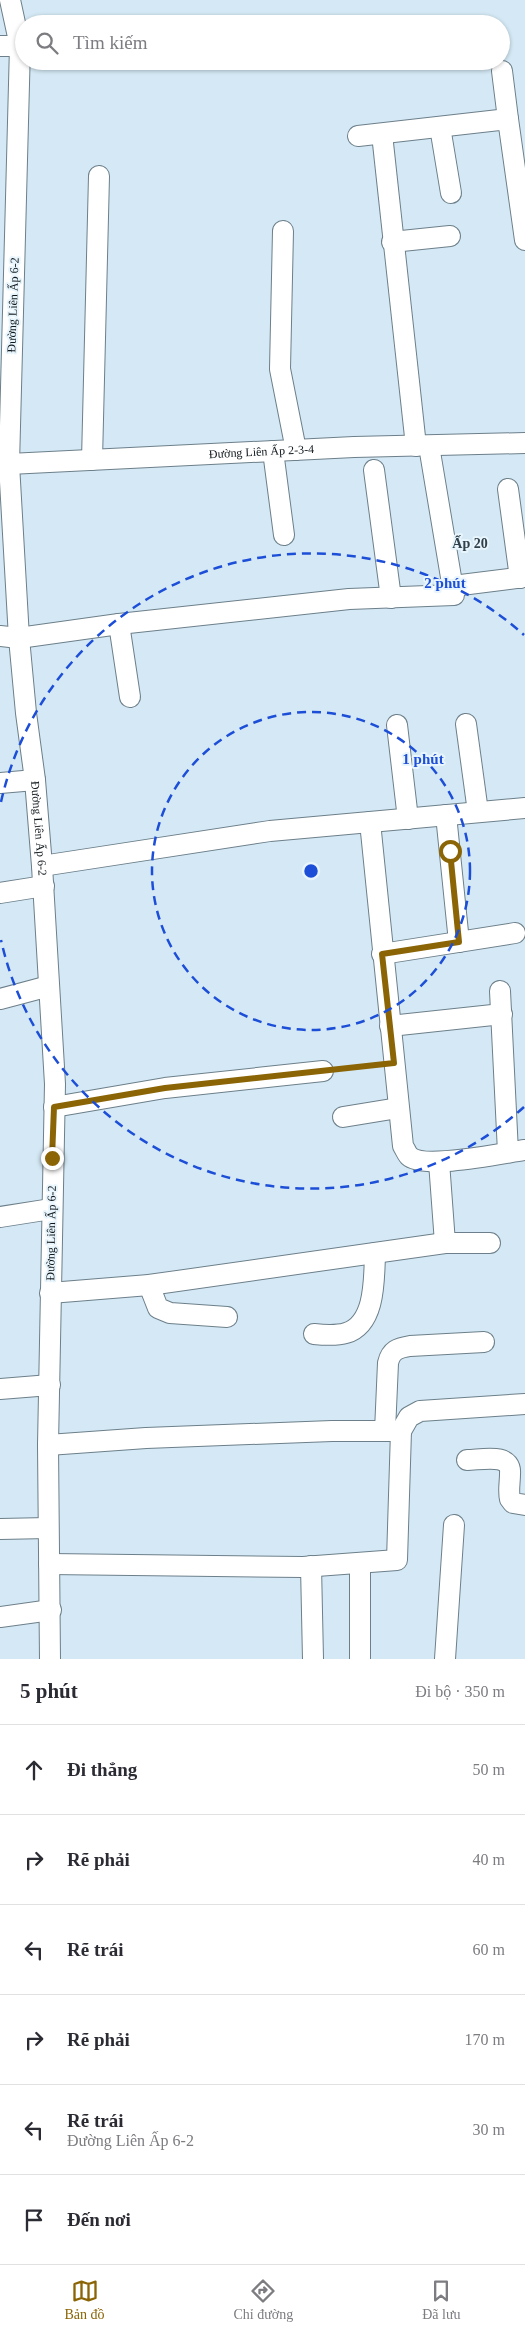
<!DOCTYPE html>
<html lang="vi">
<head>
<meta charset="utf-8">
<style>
	body { margin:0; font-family:Georgia,serif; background:#f7f7f7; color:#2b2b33 }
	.stop { position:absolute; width:15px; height:15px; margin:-11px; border:4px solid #8b6505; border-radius:50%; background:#fff }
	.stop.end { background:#8b6505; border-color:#fff; box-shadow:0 1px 5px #0008 }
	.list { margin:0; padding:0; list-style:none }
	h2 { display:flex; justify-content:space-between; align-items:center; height:65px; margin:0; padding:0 20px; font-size:21px }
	h2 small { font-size:16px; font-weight:400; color:#7c7c81 }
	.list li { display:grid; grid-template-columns:32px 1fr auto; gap:15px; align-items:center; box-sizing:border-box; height:90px; padding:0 20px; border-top:1px solid #e1e1e2 }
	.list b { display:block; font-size:19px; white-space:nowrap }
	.list p { margin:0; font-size:16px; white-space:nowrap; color:#7c7c81 }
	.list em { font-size:16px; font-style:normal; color:#7c7c81 }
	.icon { flex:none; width:28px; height:28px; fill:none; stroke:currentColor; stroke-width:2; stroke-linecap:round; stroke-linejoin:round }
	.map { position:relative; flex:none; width:525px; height:1659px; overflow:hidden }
	.search { position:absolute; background:#fff; box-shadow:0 1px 4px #0004; left:15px; right:15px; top:15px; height:55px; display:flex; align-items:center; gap:12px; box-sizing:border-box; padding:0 18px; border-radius:28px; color:#7c7c81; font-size:19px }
	.sheet { height:605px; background:#fff }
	nav { display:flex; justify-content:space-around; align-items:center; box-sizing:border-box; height:70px; border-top:1px solid #e1e1e2; background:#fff; font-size:14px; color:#7c7c81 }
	nav a { display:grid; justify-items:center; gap:2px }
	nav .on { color:#8b6505 }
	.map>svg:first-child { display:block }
</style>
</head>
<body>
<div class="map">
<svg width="525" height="1659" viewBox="0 0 525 1659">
	<rect width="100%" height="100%" fill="#d4e9f5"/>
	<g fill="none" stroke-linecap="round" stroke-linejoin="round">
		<defs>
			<g id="minor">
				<path id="s1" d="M10,0l10,46 -11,418 10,174 7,75 9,67 7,86 13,218 -7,361 2,214"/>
				<path d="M0,46h20"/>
				<path d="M502,71l6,48"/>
				<path d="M440,127l11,66"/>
				<path d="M382,134l34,312"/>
				<path d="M358,136l150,-17 17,121"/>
				<path d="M283,231l-3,138 16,81"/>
				<path d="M392,242l58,-6"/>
				<path d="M273,451l11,84"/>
				<path d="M92,460l7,-284"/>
				<path id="s2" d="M0,466l9,-2 345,-17 171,-4"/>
				<path d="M374,470l17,128"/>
				<path d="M508,489l12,89"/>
				<path d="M453,586l72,-9"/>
				<path d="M119,624l11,73"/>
				<path d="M0,636l19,2 100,-14 230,-25 105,-4 -25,-149"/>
				<path d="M466,724l12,88"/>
				<path d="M397,725l11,94"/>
				<path d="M0,783l35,-3"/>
				<path d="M446,815l13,127"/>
				<path d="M370,822l33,324c2,3 4,8 6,10 15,14 94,-3 116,-6"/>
				<path d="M42,866l228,-35 255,-23"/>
				<path d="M0,893l44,-7"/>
				<path d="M382,954l133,-21"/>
				<path d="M500,991l8,161"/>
				<path d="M0,999l49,-13"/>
				<path d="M390,1026l112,-12"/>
				<path d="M54,1107l111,-19 158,-17"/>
				<path d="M343,1117l55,-9"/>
				<path d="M439,1162l6,81"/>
				<path d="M0,1217l51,-8"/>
				<path d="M149,1285l9,23 12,5 57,4"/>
				<path d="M50,1293l99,-8 296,-42h45"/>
				<path d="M314,1334c10,1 22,2 32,-1 30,-9 28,-55 29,-80"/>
				<path d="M0,1389l50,-4"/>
				<path d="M385,1431l3,-68c3,-13 10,-15 22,-17l74,-4"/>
				<path d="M48,1445l98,-7 186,-7h69"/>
				<path d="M467,1460c14,0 45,-8 43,14 0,9 -2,17 0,25l3,4 12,2"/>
				<path d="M0,1529l48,-1"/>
				<path d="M360,1563v96"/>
				<path d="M49,1564l254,3 94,-7 4,-129 8,-14 11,-6 105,-7"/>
				<path d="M311,1566l2,93"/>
				<path d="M0,1617l51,-7"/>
				<path d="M445,1659l9,-134"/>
			</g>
		</defs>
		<!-- minor casing -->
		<use href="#minor" stroke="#6c7f8a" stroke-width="22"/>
		<!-- path -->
		<path stroke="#718088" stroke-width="2.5" stroke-dasharray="1 4" stroke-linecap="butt" d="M338,1069l42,-4"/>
		<!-- minor -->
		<use href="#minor" stroke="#fff" stroke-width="20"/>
	</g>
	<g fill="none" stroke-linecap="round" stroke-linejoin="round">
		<!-- route -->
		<path stroke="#8b6505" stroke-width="6" d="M52,1158l2,-51 111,-19 229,-25 -12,-109 77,-12 -9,-91"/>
	</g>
	<!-- distance rings -->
	<g fill="none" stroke="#1d4ed8" stroke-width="2.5" stroke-dasharray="9 6">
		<circle cx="311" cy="871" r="159"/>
		<path d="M524 1107A318 318 0 0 1 1 940M1 802A318 318 0 0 1 524 635"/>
	</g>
	<g text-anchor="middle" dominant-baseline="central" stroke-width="4" stroke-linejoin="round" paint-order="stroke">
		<!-- street labels -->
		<g font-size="12" fill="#0f171b" stroke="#e8f5fc">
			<text transform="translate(13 305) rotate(-88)">Đường Liên Ấp 6-2</text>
			<text stroke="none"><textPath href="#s2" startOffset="262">Đường Liên Ấp 2-3-4</textPath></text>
			<text stroke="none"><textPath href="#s1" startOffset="831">Đường Liên Ấp 6-2</textPath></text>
			<text transform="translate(51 1233) rotate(-89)">Đường Liên Ấp 6-2</text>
		</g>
		<!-- neighbourhood labels -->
		<g font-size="14" font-weight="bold" fill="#30414b" stroke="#e8f5fc">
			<text x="470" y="543">Ấp 20</text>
		</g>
	</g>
	<circle cx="311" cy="871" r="8" fill="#1d4ed8" stroke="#e8f5fc" stroke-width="2.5"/>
	<g font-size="15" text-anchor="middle" font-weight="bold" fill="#1d4ed8" stroke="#e8f5fc" stroke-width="4" stroke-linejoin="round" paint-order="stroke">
		<text x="445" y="588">2 phút</text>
		<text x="423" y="764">1 phút</text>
	</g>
</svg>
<div class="stop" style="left:450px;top:851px"></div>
<div class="stop end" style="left:52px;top:1158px"></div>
<div class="search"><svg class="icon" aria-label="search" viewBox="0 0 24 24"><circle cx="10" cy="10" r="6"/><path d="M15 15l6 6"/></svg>Tìm kiếm</div>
</div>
<section class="sheet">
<h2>5 phút<small>Đi bộ · 350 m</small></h2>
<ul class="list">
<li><svg class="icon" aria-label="ahead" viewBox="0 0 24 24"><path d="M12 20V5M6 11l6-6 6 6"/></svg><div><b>Đi thẳng</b></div><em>50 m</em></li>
<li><svg class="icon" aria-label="right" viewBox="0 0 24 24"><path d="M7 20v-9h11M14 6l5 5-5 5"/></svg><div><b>Rẽ phải</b></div><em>40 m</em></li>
<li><svg class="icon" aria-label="left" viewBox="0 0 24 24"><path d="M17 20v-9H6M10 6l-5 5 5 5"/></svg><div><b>Rẽ trái</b></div><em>60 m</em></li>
<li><svg class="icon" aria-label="right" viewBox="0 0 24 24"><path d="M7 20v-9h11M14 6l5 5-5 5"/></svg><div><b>Rẽ phải</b></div><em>170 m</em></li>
<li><svg class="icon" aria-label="left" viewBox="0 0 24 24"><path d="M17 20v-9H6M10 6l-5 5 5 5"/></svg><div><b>Rẽ trái</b><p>Đường Liên Ấp 6-2</p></div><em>30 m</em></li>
<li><svg class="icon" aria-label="arrive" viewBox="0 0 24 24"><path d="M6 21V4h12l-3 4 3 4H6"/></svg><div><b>Đến nơi</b></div></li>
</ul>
</section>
<nav>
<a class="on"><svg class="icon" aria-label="map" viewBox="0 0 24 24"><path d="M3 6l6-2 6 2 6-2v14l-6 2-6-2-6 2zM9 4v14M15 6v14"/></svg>Bản đồ</a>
<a><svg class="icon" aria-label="directions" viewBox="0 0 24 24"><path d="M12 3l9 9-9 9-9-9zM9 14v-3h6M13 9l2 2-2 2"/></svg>Chỉ đường</a>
<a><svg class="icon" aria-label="saved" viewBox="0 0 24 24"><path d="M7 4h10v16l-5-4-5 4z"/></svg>Đã lưu</a>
</nav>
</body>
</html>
